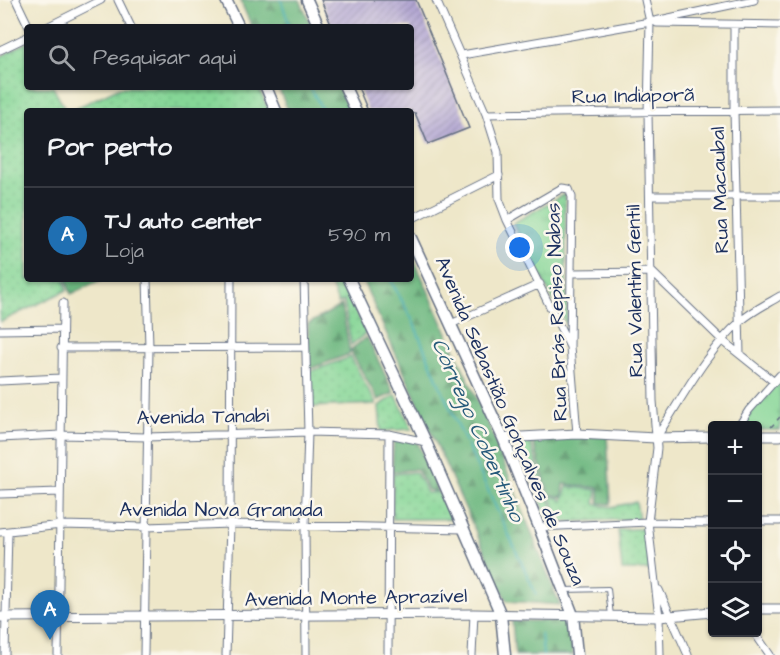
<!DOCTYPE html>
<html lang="pt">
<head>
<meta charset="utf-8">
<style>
	body { margin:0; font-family:"Architects Daughter",sans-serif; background:#20242c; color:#f1f3f6 }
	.controls { position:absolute; right:18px; bottom:18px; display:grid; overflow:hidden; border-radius:6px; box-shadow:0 2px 4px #0004 }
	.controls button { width:54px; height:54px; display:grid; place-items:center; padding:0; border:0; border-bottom:2px solid #363941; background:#171b24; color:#f1f3f6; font:30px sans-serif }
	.you { position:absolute; left:520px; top:248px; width:21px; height:21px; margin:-15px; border:4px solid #fff; border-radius:50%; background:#1a73e8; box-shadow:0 0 0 9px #1a73e833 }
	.badge { display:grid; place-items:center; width:39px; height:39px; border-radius:50%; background:#1f6fb2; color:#fff; font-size:20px; font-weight:700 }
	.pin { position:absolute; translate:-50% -50px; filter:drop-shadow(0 2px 3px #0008) }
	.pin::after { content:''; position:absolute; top:32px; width:21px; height:18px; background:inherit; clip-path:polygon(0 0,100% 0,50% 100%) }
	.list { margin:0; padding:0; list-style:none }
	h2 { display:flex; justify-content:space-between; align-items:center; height:78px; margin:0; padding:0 24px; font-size:26px }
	h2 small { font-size:20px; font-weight:400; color:#9ea1a6 }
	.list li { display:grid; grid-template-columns:39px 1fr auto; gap:18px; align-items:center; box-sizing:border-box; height:96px; padding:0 24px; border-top:2px solid #363941 }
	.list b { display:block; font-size:22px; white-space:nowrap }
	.list p { margin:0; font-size:20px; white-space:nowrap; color:#9ea1a6 }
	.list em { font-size:20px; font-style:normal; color:#9ea1a6 }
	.icon { flex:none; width:33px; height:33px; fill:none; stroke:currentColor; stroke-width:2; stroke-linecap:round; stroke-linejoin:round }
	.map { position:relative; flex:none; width:780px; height:655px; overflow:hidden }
	.search { position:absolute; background:#171b24; box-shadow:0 2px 4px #0004; left:24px; top:24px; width:390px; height:66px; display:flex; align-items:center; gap:15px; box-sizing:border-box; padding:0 21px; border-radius:6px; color:#9ea1a6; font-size:22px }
	.panel { position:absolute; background:#171b24; box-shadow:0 2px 4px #0004; left:24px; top:108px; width:390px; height:174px; border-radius:6px }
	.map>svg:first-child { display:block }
</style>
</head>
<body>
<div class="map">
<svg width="780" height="655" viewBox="0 0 780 655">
	<defs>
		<pattern id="grass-dots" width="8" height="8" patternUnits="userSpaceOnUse" patternTransform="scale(1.5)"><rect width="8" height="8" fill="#85d696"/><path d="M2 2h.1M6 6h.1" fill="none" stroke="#72b884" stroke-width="1.8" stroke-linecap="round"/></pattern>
		<pattern id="forest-firs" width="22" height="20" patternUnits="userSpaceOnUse" patternTransform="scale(1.5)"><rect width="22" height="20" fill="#6cb77f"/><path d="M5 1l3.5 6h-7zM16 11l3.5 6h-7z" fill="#58956b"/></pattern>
		<pattern id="park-tufts" width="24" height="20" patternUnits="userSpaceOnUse" patternTransform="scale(1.5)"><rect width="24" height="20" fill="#85d696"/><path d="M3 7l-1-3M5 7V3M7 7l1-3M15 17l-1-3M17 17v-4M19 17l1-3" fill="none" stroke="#72b884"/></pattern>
		<pattern id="building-hatch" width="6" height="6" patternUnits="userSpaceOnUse" patternTransform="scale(1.5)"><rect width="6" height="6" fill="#b3a7d3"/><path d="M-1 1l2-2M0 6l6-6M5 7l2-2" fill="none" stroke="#9188ae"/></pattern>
	</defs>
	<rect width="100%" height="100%" fill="#fbf7ec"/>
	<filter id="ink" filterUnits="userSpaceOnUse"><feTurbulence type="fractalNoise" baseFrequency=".0167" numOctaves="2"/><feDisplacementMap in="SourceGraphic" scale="12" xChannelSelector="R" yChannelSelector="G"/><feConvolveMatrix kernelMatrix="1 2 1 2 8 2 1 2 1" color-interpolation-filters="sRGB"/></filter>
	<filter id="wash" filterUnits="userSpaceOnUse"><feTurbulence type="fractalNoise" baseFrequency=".008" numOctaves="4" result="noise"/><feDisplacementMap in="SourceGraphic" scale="24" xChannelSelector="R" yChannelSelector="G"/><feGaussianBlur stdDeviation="1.35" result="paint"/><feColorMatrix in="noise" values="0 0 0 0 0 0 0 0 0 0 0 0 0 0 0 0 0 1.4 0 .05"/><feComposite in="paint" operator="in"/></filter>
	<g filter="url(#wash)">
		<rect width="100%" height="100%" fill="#eee7c9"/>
		<!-- grass -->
		<path fill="url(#grass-dots)" stroke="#50827a" stroke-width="1.5" d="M27,42v45h26l11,20 -5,4h-32v168h37l3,11 -67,32v-265z
			M120,87h138l11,24h-199z
			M329,279h12l25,54 -15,12 -7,-44 -6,3z
			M351,357l25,47 -66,3 -1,-35z
			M396,395l16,34 -31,2 -2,-25z
			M516,438h16l-1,7 16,49 13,30 -10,1z
			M416,472l11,21 11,-1 14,27h-60l1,-45z
			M567,486l30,4 -2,14 16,3 25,-5 3,17 -77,3 -12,-26 9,2 4,3z
			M645,528l5,42h-28l-4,-40z"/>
		<!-- forest -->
		<path fill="url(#forest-firs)" stroke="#44736e" stroke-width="1.5" d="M240,0h60l12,27h-60z
			M278,87h60l11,24h-61z
			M411,253l79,175 70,177 -53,-4 -145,-322h49z
			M66,279h38l-33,15z
			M342,305l8,49 -41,15 -1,-45z
			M367,337l27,56 -16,7 -28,-50z
			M607,435l4,69 -12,-1v-15l-35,-4 -1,13 -14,-3 -16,-52 2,-3z
			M394,437l23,4 21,51 -10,-2 -11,-21 -25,3z
			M512,621h56l5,34h-58z"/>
		<!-- park -->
		<path fill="url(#park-tufts)" stroke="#50827a" stroke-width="1.5" d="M565,194l2,132 -54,-103z
			M780,377v53h-22v-4h-16l9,-15z"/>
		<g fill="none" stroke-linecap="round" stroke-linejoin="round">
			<!-- stream -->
			<path stroke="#39abb1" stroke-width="2" d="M281,0l9,27
				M310,87l13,24
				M390,279l22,40 28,67 96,208
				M541,633l2,22"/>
		</g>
		<g id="blocks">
			<!-- building -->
			<path fill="url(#building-hatch)" d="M321,0h95l53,128 -41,16 -13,-31 -4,1v-3h-43l-10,-24h53v-60h-79z"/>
		</g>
	</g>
	<g filter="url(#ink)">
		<use href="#blocks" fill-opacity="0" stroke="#656f83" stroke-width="1.5"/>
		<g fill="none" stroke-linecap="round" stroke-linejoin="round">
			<defs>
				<path id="service" d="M564,590l44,-1 3,27"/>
				<path id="minor" d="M16,0l13,27
					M118,0l13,27
					M436,0l50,114 12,38 1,47 8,21 63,127
					M645,0l5,22 -2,90 5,289 4,47 -9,74 11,95 1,38
					M657,23l123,2
					M734,25v86l6,243
					M47,27l54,-27
					M0,50l27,-13
					M462,55l188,-33 104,-22
					M486,114l294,-4
					M650,196h130
					M411,219l88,-44
					M507,220l55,-32 7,1 3,8 -2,150 7,87
					M572,273l80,-1 71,69 50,40
					M304,279l4,153 -3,95 1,128
					M451,324l89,-40
					M0,330l61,-1
					M61,348l244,-1
					M0,381l61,-3
					M739,426l10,-16 31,-35
					M0,438l61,-3 86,2 161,-5 81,2 37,8
					M656,438c25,-38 50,-87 85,-117 11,-10 26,-17 39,-25
					M0,494l59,-2
					M758,521h22
					M539,527l109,-5 64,1
					M0,532l61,-7 86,2 83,-3 234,5
					M659,590l29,65
					M754,632l16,23
					M5,655l3,-123
					M58,655l5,-352
					M144,655l5,-308 -2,-68
					M226,655l4,-131 1,-245
					M388,655l1,-221
					M472,655l2,-41"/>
				<path id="tertiary" d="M758,436h22
					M503,438l74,-4 79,4 56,-1
					M758,609h22
					M0,617l474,-3 185,3 53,-5"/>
				<path id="secondary" d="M226,0l13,27
					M307,0l12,27
					M266,87l10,24
					M345,87l11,24
					M411,238l92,200 36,89 34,88 4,40
					M349,279l77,163 75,173 4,40"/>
			</defs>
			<!-- service casing -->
			<use href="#service" stroke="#656f83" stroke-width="6"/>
			<!-- minor casing -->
			<use href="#minor" stroke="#656f83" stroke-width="9"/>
			<!-- tertiary casing -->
			<use href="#tertiary" stroke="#656f83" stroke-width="11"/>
			<!-- secondary casing -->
			<use href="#secondary" stroke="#656f83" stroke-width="13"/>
			<!-- path -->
			<path stroke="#656f83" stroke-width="1.5" stroke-dasharray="4.5 4.5" stroke-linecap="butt" d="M771,427l9,-10"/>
			<!-- service -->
			<use href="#service" stroke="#fff" stroke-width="4"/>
			<!-- minor -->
			<use href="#minor" stroke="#fff" stroke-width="7"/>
			<!-- tertiary -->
			<use href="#tertiary" stroke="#fff" stroke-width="9"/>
			<!-- secondary -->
			<use href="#secondary" stroke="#fff" stroke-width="10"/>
		</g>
	</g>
	<g text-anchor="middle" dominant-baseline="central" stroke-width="5" stroke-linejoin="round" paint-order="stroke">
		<!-- street labels -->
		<g font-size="20" fill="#1b2f5e" stroke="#fbf7ec">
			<text transform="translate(633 96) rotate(-1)">Rua Indiaporã</text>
			<text transform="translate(720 190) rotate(-92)">Rua Macaubal</text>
			<text transform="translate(635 291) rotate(-91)">Rua Valentim Gentil</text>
			<text transform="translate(557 312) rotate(-92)">Rua Brás Repiso Nabas</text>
			<text transform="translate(203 417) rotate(-1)">Avenida Tanabi</text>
			<text transform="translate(510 421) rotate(67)">Avenida Sebastião Gonçalves de Souza</text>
			<text x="221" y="510">Avenida Nova Granada</text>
			<text transform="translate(356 598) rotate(-1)">Avenida Monte Aprazível</text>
		</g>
		<!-- water labels -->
		<g font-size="21" font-style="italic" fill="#265a7b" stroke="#fbf7ec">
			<text transform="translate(478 430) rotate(66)">Córrego Cobertinho</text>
		</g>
	</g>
</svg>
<div class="controls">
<button>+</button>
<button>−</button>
<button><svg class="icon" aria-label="locate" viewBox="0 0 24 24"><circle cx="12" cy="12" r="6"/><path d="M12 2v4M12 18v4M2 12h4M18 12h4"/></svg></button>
<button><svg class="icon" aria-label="layers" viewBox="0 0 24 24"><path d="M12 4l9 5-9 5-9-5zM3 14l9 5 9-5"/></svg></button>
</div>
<div class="you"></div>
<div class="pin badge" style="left:50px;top:640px">A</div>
<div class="search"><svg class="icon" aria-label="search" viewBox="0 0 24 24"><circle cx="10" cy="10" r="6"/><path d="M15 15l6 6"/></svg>Pesquisar aqui</div>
<section class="panel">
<h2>Por perto<small></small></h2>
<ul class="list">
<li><span class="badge">A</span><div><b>TJ auto center</b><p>Loja</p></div><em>590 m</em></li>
</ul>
</section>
</div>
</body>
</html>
